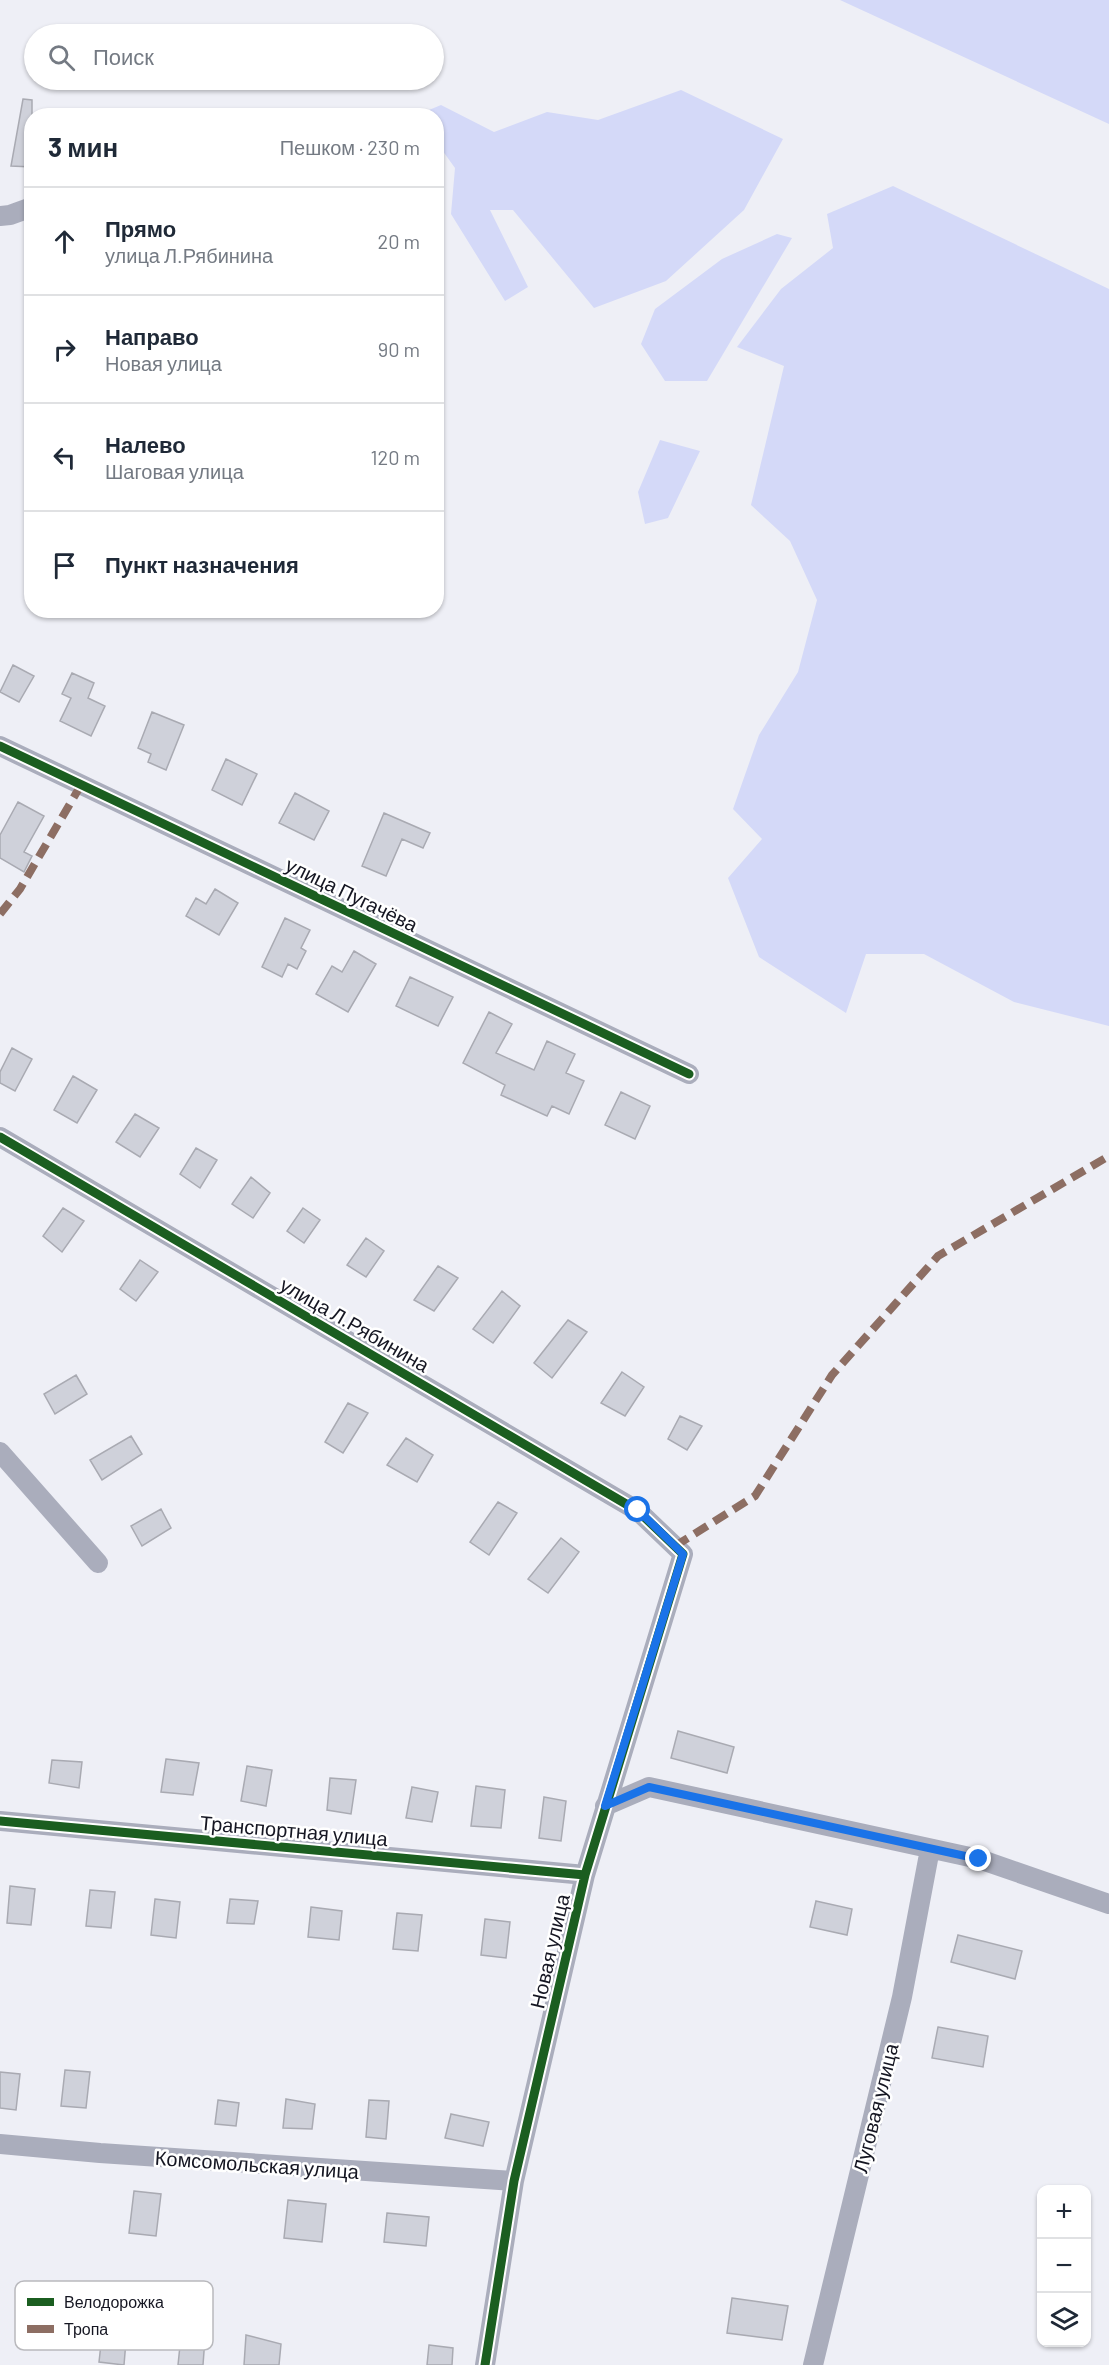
<!DOCTYPE html>
<html lang="ru">
<head>
<meta charset="utf-8">
<style>
	body { margin:0; font-family:Barlow,sans-serif; background:#f2f2f3; color:#1f2937 }
	.controls { position:absolute; right:18px; bottom:18px; display:grid; overflow:hidden; border-radius:12px; box-shadow:0 2px 4px #0004 }
	.controls button { width:54px; height:54px; display:grid; place-items:center; padding:0; border:0; border-bottom:2px solid #e0e1e3; background:#fff; color:#1f2937; font:30px sans-serif }
	.stop { position:absolute; width:18px; height:18px; margin:-14px; border:4px solid #1a73e8; border-radius:50%; background:#fff }
	.stop.end { background:#1a73e8; border-color:#fff; box-shadow:0 2px 6px #0008 }
	.list { margin:0; padding:0; list-style:none }
	h2 { display:flex; justify-content:space-between; align-items:center; height:78px; margin:0; padding:0 24px; font-size:26px }
	h2 small { font-size:20px; font-weight:400; color:#747a83 }
	.list li { display:grid; grid-template-columns:39px 1fr auto; gap:18px; align-items:center; box-sizing:border-box; height:108px; padding:0 24px; border-top:2px solid #e0e1e3 }
	.list b { display:block; font-size:22px; white-space:nowrap }
	.list p { margin:0; font-size:20px; white-space:nowrap; color:#747a83 }
	.list em { font-size:20px; font-style:normal; color:#747a83 }
	.icon { flex:none; width:33px; height:33px; fill:none; stroke:currentColor; stroke-width:2; stroke-linecap:round; stroke-linejoin:round }
	.map { position:relative; flex:none; width:1109px; height:2365px; overflow:hidden }
	.search { position:absolute; background:#fff; box-shadow:0 2px 4px #0004; left:24px; top:24px; width:420px; height:66px; display:flex; align-items:center; gap:15px; box-sizing:border-box; padding:0 21px; border-radius:33px; color:#747a83; font-size:22px }
	.panel { position:absolute; background:#fff; box-shadow:0 2px 4px #0004; left:24px; top:108px; width:420px; height:510px; border-radius:24px }
	.map>svg:first-child { display:block }
</style>
</head>
<body>
<div class="map">
<svg width="1109" height="2365" viewBox="0 0 1109 2365">
	<rect width="100%" height="100%" fill="#eeeff6"/>
	<!-- green -->
	<path fill="#d4d9f8" d="M840,0h269v124z
		M681,90l102,49 -39,71 -78,71 -72,27 -81,-98h-23l38,77 -23,14 -54,-87 4,-46 -18,-25 -1,-27 -19,-1 24,-10 53,27 53,-20 51,8z
		M893,186l216,103v737l-95,-24 -90,-48h-58l-20,59 -87,-56 -31,-79 34,-39 -29,-30 26,-74 39,-63 19,-72 -27,-59 -39,-36 33,-139 -47,-19 44,-58 52,-41 -6,-34z
		M777,234l15,4 -85,143h-42l-24,-37 14,-35 67,-50z
		M660,440l40,11 -32,67 -23,6 -7,-32z"/>
	<!-- building -->
	<path fill="#cfd1da" stroke="#a9aab2" stroke-width="1.5" d="M23,99l9,1v67l-21,-1z
		M13,665l21,11 -15,26 -19,-10z
		M72,673l22,10 -6,15 17,8 -14,30 -31,-15 11,-23 -9,-4z
		M152,712l32,13 -18,45 -18,-8 3,-8 -13,-6z
		M226,759l31,15 -15,31 -30,-15z
		M295,793l34,18 -15,29 -35,-17z
		M18,802l26,14 -20,36 8,4 -8,16 -24,-14v-23z
		M384,813l46,20 -7,15 -21,-9 -16,37 -24,-10z
		M215,889l23,14 -19,32 -33,-19 10,-18 10,6z
		M285,918l25,12 -9,18 5,3 -9,18 -9,-5 -6,13 -20,-10z
		M354,951l22,13 -28,48 -32,-18 16,-28 10,6z
		M410,977l43,20 -15,29 -42,-20z
		M489,1012l23,12 -16,29 38,17 13,-29 28,13 -9,19 18,8 -15,33 -17,-8 -5,10 -46,-21 4,-10 -42,-22z
		M12,1048l20,11 -17,32 -15,-8v-11z
		M73,1076l24,14 -20,33 -23,-13z
		M621,1092l29,14 -15,33 -30,-14z
		M135,1114l24,14 -19,29 -24,-15z
		M196,1148l21,12 -17,28 -20,-14z
		M251,1177l19,16 -17,25 -21,-14z
		M63,1208l21,13 -22,31 -19,-16z
		M303,1208l17,12 -16,23 -17,-12z
		M366,1238l18,13 -18,26 -19,-12z
		M140,1260l18,12 -22,29 -16,-12z
		M438,1266l20,12 -24,33 -20,-11z
		M502,1291l18,15 -27,37 -20,-14z
		M568,1320l19,12 -35,46 -18,-15z
		M622,1372l22,15 -19,29 -24,-13z
		M76,1375l11,19 -32,20 -11,-20z
		M348,1403l20,10 -25,40 -18,-11z
		M680,1416l22,10 -15,24 -19,-11z
		M131,1436l11,18 -40,26 -12,-20z
		M406,1438l27,17 -16,27 -30,-17z
		M498,1502l19,11 -28,42 -19,-13z
		M161,1509l10,19 -29,18 -11,-20z
		M561,1538l18,14 -31,41 -20,-14z
		M678,1731l56,16 -7,26 -56,-15z
		M166,1759l33,4 -6,32 -32,-3z
		M52,1760l30,2 -3,26 -30,-5z
		M247,1766l25,4 -6,36 -25,-5z
		M330,1778l26,2 -5,34 -24,-4z
		M476,1786l29,4 -4,38 -30,-2z
		M412,1787l26,5 -6,30 -26,-4z
		M544,1797l22,4 -5,40 -22,-3z
		M10,1886l25,3 -4,36 -24,-2z
		M90,1890l25,2 -4,36 -25,-2z
		M155,1899l25,3 -4,36 -25,-3z
		M230,1899l28,2 -4,23 -27,-1z
		M816,1901l36,8 -5,26 -37,-8z
		M311,1907l31,4 -3,29 -31,-3z
		M397,1913l25,2 -4,36 -25,-2z
		M485,1919l25,3 -4,36 -25,-3z
		M958,1935l64,16 -7,28 -64,-17z
		M938,2027l50,9 -5,31 -51,-9z
		M65,2070l25,2 -4,36 -25,-2z
		M0,2072l20,2 -4,36 -16,-2z
		M286,2099l29,5 -3,25 -29,-1z
		M218,2100l21,3 -3,23 -21,-2z
		M369,2100l20,1 -3,38 -20,-2z
		M451,2114l38,8 -6,24 -38,-8z
		M134,2191l27,3 -5,42 -27,-3z
		M288,2200l38,4 -4,38 -38,-4z
		M387,2213l42,4 -3,29 -42,-4z
		M732,2298l56,8 -6,34 -55,-7z
		M103,2326l24,3 -3,36 -25,-3z
		M246,2335l35,9 -2,21h-35z
		M181,2336l24,2 -2,27h-25z
		M429,2345l24,3 -1,17h-25z"/>
	<g fill="none" stroke-linecap="round" stroke-linejoin="round">
		<!-- minor -->
		<path stroke="#aaadbc" stroke-width="20" d="M0,216l10,-1 22,-8
			M0,746l689,328
			M0,1137l638,374 45,43 -98,321 -71,306 -29,184
			M0,1452l98,111
			M605,1806l44,-19 330,72 130,45
			M0,1821l585,54
			M0,2144l100,9 414,28
			M813,2365l89,-368 28,-148"/>
		<!-- quiet -->
		<path stroke="#8d6e63" stroke-width="8" stroke-dasharray="15 8" stroke-linecap="butt" d="M0,914l20,-25 61,-104
			M675,1546l80,-50 77,-121 106,-119 171,-100"/>
		<defs>
			<path id="cycleway" d="M0,746l689,328
				M0,1137l638,374 45,43 -98,321 -71,306 -29,184
				M0,1821l585,54"/>
		</defs>
		<!-- cycleway casing -->
		<use href="#cycleway" stroke="#fff" stroke-width="13"/>
		<!-- cycleway -->
		<use href="#cycleway" stroke="#1b5e20" stroke-width="9"/>
	</g>
	<g fill="none" stroke-linecap="round" stroke-linejoin="round">
		<!-- route -->
		<path stroke="#1a73e8" stroke-width="8" d="M638,1510l45,44 -78,252 44,-19 330,72"/>
	</g>
	<g text-anchor="middle" dominant-baseline="central" stroke-width="5" stroke-linejoin="round" paint-order="stroke">
		<!-- street labels -->
		<g font-size="20" fill="#151622" stroke="#fff">
			<text transform="translate(352 894) rotate(26)">улица Пугачёва</text>
			<text transform="translate(355 1324) rotate(30)">улица Л.Рябинина</text>
			<text transform="translate(294 1830) rotate(5)">Транспортная улица</text>
			<text transform="translate(549 1951) rotate(-77)">Новая улица</text>
			<text transform="translate(875 2108) rotate(-76)">Луговая улица</text>
			<text transform="translate(257 2164) rotate(4)">Комсомольская улица</text>
		</g>
	</g>
	<!-- legend -->
	<rect x="15" y="2281" width="198" height="69" rx="9" fill="#fff" stroke="#b9b9bd" stroke-width="1.5"/>
	<rect x="27" y="2298" width="27" height="8" fill="#1b5e20"/>
	<rect x="27" y="2325" width="27" height="8" fill="#8d6e63"/>
	<g font-size="16" fill="#151622">
		<text x="64" y="2308">Велодорожка</text>
		<text x="64" y="2335">Тропа</text>
	</g>
</svg>
<div class="controls">
<button>+</button>
<button>−</button>
<button><svg class="icon" aria-label="layers" viewBox="0 0 24 24"><path d="M12 4l9 5-9 5-9-5zM3 14l9 5 9-5"/></svg></button>
</div>
<div class="stop" style="left:638px;top:1510px"></div>
<div class="stop end" style="left:979px;top:1859px"></div>
<div class="search"><svg class="icon" aria-label="search" viewBox="0 0 24 24"><circle cx="10" cy="10" r="6"/><path d="M15 15l6 6"/></svg>Поиск</div>
<section class="panel">
<h2>3 мин<small>Пешком · 230 m</small></h2>
<ul class="list">
<li><svg class="icon" aria-label="ahead" viewBox="0 0 24 24"><path d="M12 20V5M6 11l6-6 6 6"/></svg><div><b>Прямо</b><p>улица Л.Рябинина</p></div><em>20 m</em></li>
<li><svg class="icon" aria-label="right" viewBox="0 0 24 24"><path d="M7 20v-9h11M14 6l5 5-5 5"/></svg><div><b>Направо</b><p>Новая улица</p></div><em>90 m</em></li>
<li><svg class="icon" aria-label="left" viewBox="0 0 24 24"><path d="M17 20v-9H6M10 6l-5 5 5 5"/></svg><div><b>Налево</b><p>Шаговая улица</p></div><em>120 m</em></li>
<li><svg class="icon" aria-label="arrive" viewBox="0 0 24 24"><path d="M6 21V4h12l-3 4 3 4H6"/></svg><div><b>Пункт назначения</b></div></li>
</ul>
</section>
</div>
</body>
</html>
